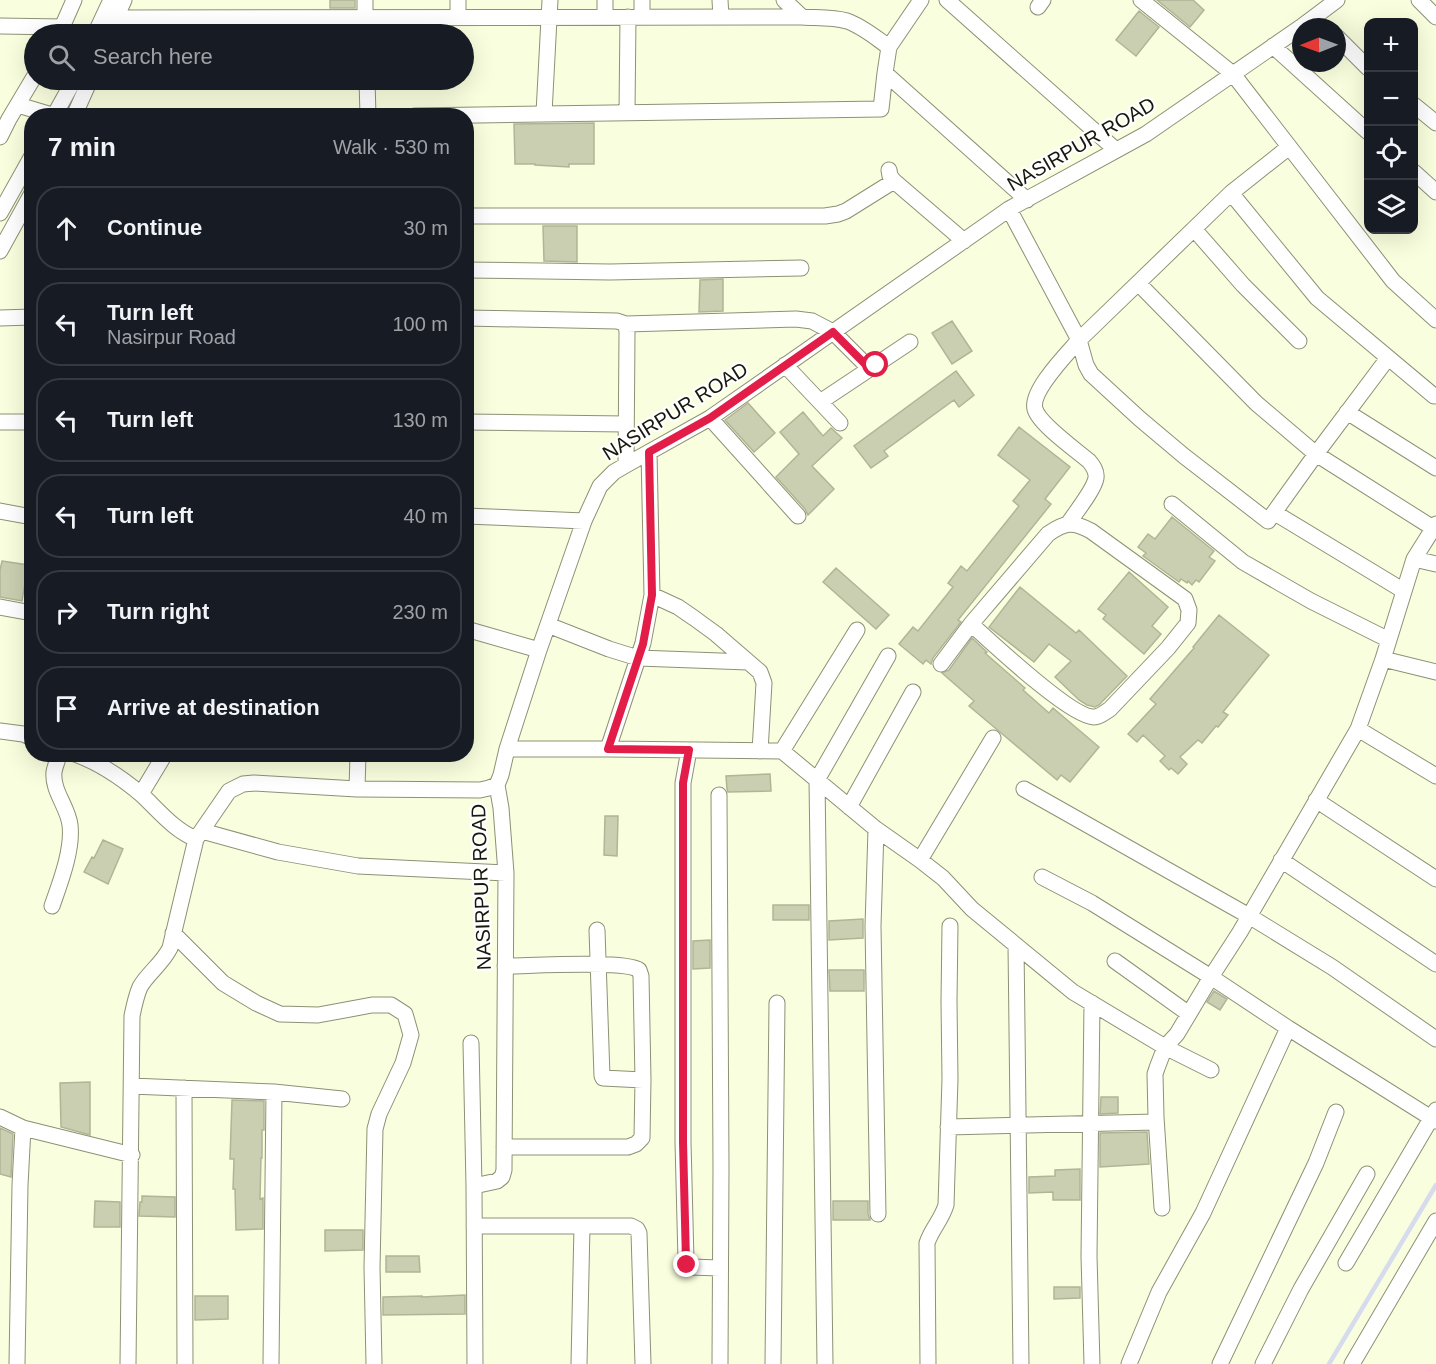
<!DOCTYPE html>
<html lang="en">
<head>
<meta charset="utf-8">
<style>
	body { margin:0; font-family:Helvetica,sans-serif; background:#242831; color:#f1f3f6 }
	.controls { position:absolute; right:18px; top:18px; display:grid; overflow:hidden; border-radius:12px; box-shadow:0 6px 24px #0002 }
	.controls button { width:54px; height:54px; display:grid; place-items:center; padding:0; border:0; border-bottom:2px solid #363941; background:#171b24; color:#f1f3f6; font:30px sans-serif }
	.compass { position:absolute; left:1292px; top:18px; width:54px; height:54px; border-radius:50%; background:#171b24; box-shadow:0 6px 24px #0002; rotate:269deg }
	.stop { position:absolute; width:18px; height:18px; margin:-14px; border:4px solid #e11d48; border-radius:50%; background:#fff }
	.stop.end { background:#e11d48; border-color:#fff; box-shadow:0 2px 6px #0008 }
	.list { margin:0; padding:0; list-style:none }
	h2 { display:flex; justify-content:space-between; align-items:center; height:78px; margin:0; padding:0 24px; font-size:26px }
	h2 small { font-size:20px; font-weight:400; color:#9ea1a6 }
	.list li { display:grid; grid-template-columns:39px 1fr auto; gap:18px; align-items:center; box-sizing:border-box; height:84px; margin:0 12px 12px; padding:0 12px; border:2px solid #363941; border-radius:24px }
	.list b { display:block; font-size:22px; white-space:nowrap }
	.list p { margin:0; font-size:20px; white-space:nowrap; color:#9ea1a6 }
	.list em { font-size:20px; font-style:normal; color:#9ea1a6 }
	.icon { flex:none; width:33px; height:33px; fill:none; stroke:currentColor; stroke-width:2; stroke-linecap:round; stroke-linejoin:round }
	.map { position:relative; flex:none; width:1436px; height:1364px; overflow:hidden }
	.search { position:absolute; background:#171b24; box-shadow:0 6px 24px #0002; left:24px; top:24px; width:450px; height:66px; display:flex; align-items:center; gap:15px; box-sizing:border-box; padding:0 21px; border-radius:33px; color:#9ea1a6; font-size:22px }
	.panel { position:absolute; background:#171b24; box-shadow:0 6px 24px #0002; left:24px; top:108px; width:450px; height:654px; border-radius:24px }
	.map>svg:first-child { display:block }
</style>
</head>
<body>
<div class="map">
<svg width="1436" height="1364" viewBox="0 0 1436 1364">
	<rect width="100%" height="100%" fill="#f9fede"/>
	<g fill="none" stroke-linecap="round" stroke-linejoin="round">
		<!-- stream -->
		<path stroke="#d6dcee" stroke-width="4.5" d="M1329,1364l107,-179"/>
	</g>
	<!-- building -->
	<path fill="#cacfb1" stroke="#b0b597" stroke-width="1.5" d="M330,0h25v8h-25z
		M1157,0h36l11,10 -14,17z
		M1139,11l20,16 -23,29 -20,-16z
		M237,28h37v6h-37z
		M594,123v41h-25v3l-34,-2v-1h-20l-1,-40z
		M543,226h34v36l-33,-1z
		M723,279v32l-24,1 1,-32z
		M952,321l20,30 -20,13 -20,-31z
		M956,371l18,24 -15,12 -5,-7 -70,51 4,5 -17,12 -17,-22z
		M748,403l27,30 -21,19 -29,-32z
		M803,412l20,24 8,-8 11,10 -30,28 22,23 -26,26 -3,-6 -29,-32 23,-23 -19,-22z
		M1019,427l51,40 -25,32 6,5 -93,116 3,2 -28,36 -2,6 -5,-4 -3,4 -24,-20 14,-17 5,4 35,-44 -5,-4 13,-17 6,5 52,-65 -6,-5 17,-21 -32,-25z
		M1172,517l42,34 -5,6 6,4 -16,21 -3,-2 -4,5 -4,-4 -1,2 -6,-4 -2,3 -36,-26 3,-3 -8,-6 10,-13 7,5z
		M2,561l26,4 -6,36 -22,-4v-27z
		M836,568l53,47 -13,14 -53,-47z
		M1129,572l39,35 -16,19 9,8 -17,20 -41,-35 3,-4 -8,-6z
		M1020,587l56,46 3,-3 48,46 -28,29 -4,2 -8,-2 -8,-5 -24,-23 16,-16 -22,-17 -15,18 -45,-35z
		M1219,615l50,40 -46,57 5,3 -10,12 -2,-1 -14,17 -4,-3 -18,17 7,7 -9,10 -7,-6 -2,2 -9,-9 5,-5 -22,-21 -6,7 -9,-8 28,-30 -6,-5 44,-51 -1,-1z
		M972,638l15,14 -2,1 40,35 -2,2 26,23 4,-5 46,39 -29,35 -9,-7 -4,5 -50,-42 -38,-32 5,-5 -32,-28 7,-3z
		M770,774l1,17 -43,1 -1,-3 -1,-13z
		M605,816h13l-1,40 -13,-1z
		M103,840l20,9 -15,35 -24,-12 8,-15 2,1z
		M773,905h36v15h-36z
		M863,919v19l-34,2v-19z
		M710,940v28l-17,1v-28z
		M829,970h35v21h-34z
		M1214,991l13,8 -7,11 -13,-8z
		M90,1082v53l-29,-8 -1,-44z
		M1101,1097h17v16l-18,1z
		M232,1100l32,1v29h-2v28h-1l-1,41 3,-1v31l-27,1 -1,-41h-2l1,-30h-4z
		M0,1128l13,6 -2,43 -11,-3z
		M1147,1132l2,32 -49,3v-34z
		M1080,1169v31h-27v-8l-24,1v-16l26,-1v-6z
		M142,1196l33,1v20l-36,-1 1,-14h2z
		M95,1201l25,1v25h-26z
		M833,1201h35v13l2,6h-37z
		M325,1230h38v20l-38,1z
		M386,1256h33l1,16h-34z
		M1054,1287h26v11l-26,1z
		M465,1295v19l-82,1v-18l39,-1v1z
		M195,1296h33v23l-33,1z"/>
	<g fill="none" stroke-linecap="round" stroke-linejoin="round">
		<defs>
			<path id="minor" d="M365,0v34
				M458,0v17
				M605,0v17
				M642,0v17
				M720,0l1,17
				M784,0l18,17
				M921,0l-32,47 -4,26 142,127
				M947,0l169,150
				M1141,0l92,74 160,207 43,39
				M1419,0l17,17
				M1038,7l5,-7
				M116,18l686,-1c15,1 31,0 45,4 15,5 29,17 42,26
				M0,26l63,1
				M1301,27l36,-27
				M59,34l15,-34
				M95,34l16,-34
				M109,34l15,-34
				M1337,37l31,31
				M1273,46l95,86
				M367,80l1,36
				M18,105l37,11
				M1414,105l22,18
				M627,112l1,-95
				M544,113l6,-113
				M54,116l20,-36
				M74,116l16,-36
				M414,116l467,-7 4,-36
				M0,137l9,-18 25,-42
				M1289,147l-58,46 86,105 117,98
				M889,170l1,6 4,5 70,60
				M1414,172l22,20
				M1009,209l70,131 152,-147
				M0,213l32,-57
				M466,216h359l13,-2 8,-3 48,-30
				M1194,229l49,56 56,56
				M0,251l32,-58
				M466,270l144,2 191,-4
				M1138,283l118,120 60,51 117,74
				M0,318l32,-1
				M466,318l151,3 9,3 1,8 -1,133
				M626,324l170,-5 16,2 21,11 37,37
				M1079,340l7,25 5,9 49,45 44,37 84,65 48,-67 72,-96
				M785,365l55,58
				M820,402l90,-60
				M1347,412l89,56
				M710,418l88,98
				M0,422h32
				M466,422l159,2
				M649,452l3,143 -9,48 -35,106 174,2
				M1172,504l71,58 68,39 78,39
				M0,511l32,6
				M1275,513l129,78
				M466,516l118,5
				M1068,524c7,-11 26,-34 28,-46 1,-7 -3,-12 -7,-17 -13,-11 -50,-37 -54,-52 -5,-18 32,-55 44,-69
				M1414,559l22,-35
				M652,595l26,12 16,11 22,16 44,38 4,11 -4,68
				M0,607l32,6
				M548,625l61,24 29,9 110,4
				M466,629l73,21
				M857,630l-75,121 35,29 71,-124
				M1383,659l53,13
				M941,664l30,-40 77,-90c17,-12 25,-13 43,-3l94,68 4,11 -1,13 -20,25 -58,61c-5,3 -10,8 -16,8 -22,1 -103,-75 -123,-93
				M1358,729l78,47
				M0,731l23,3 9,4
				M507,749h101
				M689,750l-6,33v359l3,119 1,4 3,2 30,1
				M75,754c25,9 47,24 67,41 17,16 32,35 54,44
				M357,789l1,-35
				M1024,789l225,127 83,51 104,72
				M141,794l24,-40
				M719,795l2,373 -1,196
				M1316,800l120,79
				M849,807l64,-115
				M876,829l-3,97 5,288
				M202,831l76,21 80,14 148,7
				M920,860l73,-122
				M1281,860l155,104
				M1042,877l50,26 119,74 77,51 148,93
				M52,906c8,-23 21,-56 18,-81 -2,-18 -18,-34 -16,-53 1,-6 4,-12 5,-18
				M597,930l5,146 1,2 40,2
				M173,933l50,50 33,20 24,11 38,1 54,-10h19l14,9 6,21 -8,28 -24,51 -4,15 -3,138 2,97
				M1016,945l5,419
				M1115,961l74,53
				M1092,1003l-3,253 3,108
				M471,1043l3,143 1,178
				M132,1086l142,6 68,7
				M184,1088l1,276
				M0,1117l23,11 109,27
				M948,1127l208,-5
				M504,1147h124l8,-3 6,-6 1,-58 -2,-104 -2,-6c-14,-10 -111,-4 -134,-4
				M474,1186l23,-5 5,-4 2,-7 2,-297 -5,-65 -4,-23 4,-10 6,-26 32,-99 45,-129 16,-35 14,-14 12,-7 84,-47 282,-197 17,-12 137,-75 155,-107
				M1162,1208l-6,-91 -1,-43 2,-6 8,-21 12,-13 34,-57 29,-45 118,-203 25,-70 31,-100 22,5
				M474,1226h108
				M1346,1263l90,-153
				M17,1364l3,-179 3,-57
				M128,1364l4,-348c2,-10 4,-20 8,-29 8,-14 22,-23 30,-39l26,-109 33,-48 14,-7 11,-1 103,6 123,1 9,-2 8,-3
				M271,1364l3,-272
				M579,1364l3,-138h49l6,3 2,4 4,131
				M773,1364l4,-361
				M825,1364l-8,-584 59,49 44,31 23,18 29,31 101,83 92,55 46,23
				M928,1364l-1,-121c5,-15 14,-22 19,-38l4,-126 -1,-78 1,-75
				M1129,1364l30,-72 44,-79 85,-185
				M1220,1364l96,-201 20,-51
				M1263,1364l38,-75 66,-115
				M1352,1364l84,-143"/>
		</defs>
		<!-- minor casing -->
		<use href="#minor" stroke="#8d9175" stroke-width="17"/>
		<!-- minor -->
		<use href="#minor" stroke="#fff" stroke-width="15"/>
	</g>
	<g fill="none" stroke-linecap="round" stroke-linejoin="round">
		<!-- route -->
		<path stroke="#e11d48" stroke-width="8" d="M687,1265l-1,-4 -3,-119v-359l6,-33 -81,-1 35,-105 9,-49 -3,-143 61,-34 123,-86 37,37 6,-4"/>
	</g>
	<g text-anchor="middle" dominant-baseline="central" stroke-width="4.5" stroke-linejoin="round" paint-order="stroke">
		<!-- street labels -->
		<g font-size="20" fill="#17180d" stroke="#fff">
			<text transform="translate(1081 144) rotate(-30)">NASIRPUR ROAD</text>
			<text transform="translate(675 411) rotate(-32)">NASIRPUR ROAD</text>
			<text transform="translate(481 887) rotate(-92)">NASIRPUR ROAD</text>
		</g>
	</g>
</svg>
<div class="controls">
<button>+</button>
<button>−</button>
<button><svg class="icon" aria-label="locate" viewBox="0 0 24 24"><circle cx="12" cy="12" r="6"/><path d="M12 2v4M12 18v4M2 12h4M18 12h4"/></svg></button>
<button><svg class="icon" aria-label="layers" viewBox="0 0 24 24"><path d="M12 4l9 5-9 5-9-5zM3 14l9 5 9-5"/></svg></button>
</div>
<svg class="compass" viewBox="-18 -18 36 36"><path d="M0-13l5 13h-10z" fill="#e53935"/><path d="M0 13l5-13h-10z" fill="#9ea1a6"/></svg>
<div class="stop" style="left:876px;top:365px"></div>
<div class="stop end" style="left:687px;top:1265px"></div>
<div class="search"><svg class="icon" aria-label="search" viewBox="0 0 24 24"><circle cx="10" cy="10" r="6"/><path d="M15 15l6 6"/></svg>Search here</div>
<section class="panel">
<h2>7 min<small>Walk · 530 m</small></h2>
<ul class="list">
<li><svg class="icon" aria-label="ahead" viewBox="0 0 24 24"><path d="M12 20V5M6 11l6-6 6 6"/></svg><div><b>Continue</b></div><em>30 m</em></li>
<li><svg class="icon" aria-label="left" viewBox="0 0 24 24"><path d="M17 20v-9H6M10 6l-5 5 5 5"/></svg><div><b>Turn left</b><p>Nasirpur Road</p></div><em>100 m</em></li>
<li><svg class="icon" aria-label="left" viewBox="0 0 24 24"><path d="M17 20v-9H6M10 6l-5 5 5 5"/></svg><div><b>Turn left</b></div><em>130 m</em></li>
<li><svg class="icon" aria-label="left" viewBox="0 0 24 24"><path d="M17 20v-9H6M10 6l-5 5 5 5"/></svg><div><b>Turn left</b></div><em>40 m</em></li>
<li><svg class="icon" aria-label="right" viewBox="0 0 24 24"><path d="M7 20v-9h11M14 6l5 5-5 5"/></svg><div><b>Turn right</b></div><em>230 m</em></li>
<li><svg class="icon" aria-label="arrive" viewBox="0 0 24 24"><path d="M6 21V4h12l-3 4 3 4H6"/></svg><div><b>Arrive at destination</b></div></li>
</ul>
</section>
</div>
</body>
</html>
